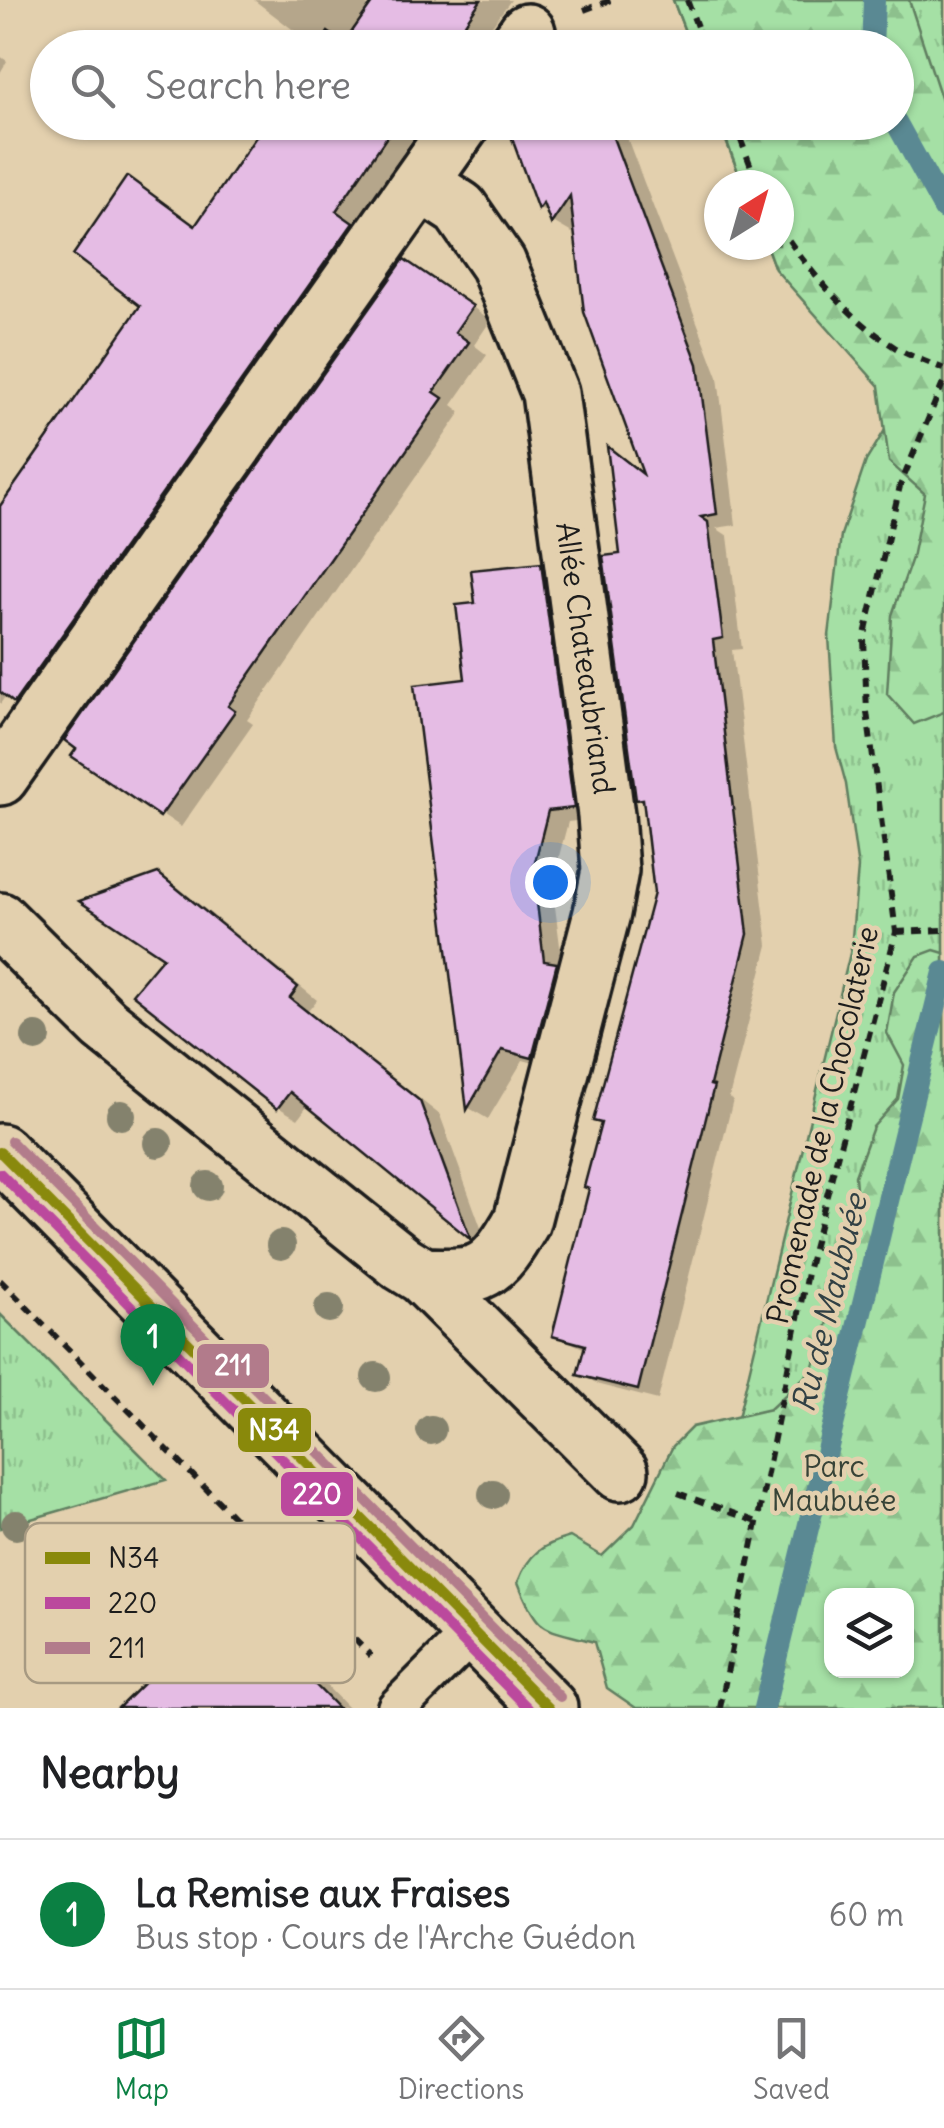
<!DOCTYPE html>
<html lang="en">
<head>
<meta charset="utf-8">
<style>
	body { margin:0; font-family:Delius,sans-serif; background:#f2f2f2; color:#202124 }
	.controls { position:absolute; right:30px; bottom:30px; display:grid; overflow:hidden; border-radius:20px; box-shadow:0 2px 8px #0004 }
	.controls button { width:90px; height:90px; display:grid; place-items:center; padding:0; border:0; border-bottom:2px solid #e0e0e0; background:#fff; color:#202124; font:50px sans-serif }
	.compass { position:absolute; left:704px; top:170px; width:90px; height:90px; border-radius:50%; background:#fff; box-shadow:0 2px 8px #0004; rotate:37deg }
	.you { position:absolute; left:550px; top:882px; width:35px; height:35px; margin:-25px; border:8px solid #fff; border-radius:50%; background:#1a73e8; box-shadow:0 0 0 15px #1a73e833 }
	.badge { display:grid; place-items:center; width:65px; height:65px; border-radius:50%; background:#0b8043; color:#fff; font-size:32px; font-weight:700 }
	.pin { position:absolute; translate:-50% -82px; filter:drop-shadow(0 2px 5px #0008) }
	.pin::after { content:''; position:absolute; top:52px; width:35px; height:30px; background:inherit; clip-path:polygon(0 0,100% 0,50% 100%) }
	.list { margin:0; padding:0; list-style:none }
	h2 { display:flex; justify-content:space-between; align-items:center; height:130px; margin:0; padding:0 40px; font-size:42px }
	h2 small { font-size:32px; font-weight:400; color:#757577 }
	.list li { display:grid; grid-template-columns:65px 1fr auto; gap:30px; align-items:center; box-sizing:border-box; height:150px; padding:0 40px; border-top:2px solid #e0e0e0 }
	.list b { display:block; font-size:38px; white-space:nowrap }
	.list p { margin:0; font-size:32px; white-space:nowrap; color:#757577 }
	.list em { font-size:32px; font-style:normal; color:#757577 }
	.icon { flex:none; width:55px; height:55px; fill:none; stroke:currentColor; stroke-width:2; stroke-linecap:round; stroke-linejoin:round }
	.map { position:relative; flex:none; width:944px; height:1708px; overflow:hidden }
	.search { position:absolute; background:#fff; box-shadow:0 2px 8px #0004; left:30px; right:30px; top:30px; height:110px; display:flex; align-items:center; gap:25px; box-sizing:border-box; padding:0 35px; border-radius:55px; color:#757577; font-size:38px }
	.sheet { height:280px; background:#fff }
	nav { display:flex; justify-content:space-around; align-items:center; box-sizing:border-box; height:140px; border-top:2px solid #e0e0e0; background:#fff; font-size:28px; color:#757577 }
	nav a { display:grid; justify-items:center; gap:5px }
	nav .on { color:#0b8043 }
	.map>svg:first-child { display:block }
</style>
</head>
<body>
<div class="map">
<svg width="944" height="1708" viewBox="0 0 944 1708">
	<defs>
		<pattern id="grass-tufts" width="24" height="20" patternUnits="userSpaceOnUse" patternTransform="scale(2.5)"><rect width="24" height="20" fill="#a5e0a5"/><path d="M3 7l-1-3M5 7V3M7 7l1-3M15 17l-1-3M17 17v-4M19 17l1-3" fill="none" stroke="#8dc08d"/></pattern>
		<pattern id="forest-firs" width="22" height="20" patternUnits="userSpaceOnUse" patternTransform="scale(2.5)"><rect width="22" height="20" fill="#a5e0a5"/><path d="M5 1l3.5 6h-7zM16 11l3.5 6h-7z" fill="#8dc08d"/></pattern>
	</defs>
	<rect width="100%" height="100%" fill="#e3d0ae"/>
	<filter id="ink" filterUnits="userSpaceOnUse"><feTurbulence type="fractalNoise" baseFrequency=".01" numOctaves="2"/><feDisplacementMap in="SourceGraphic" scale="20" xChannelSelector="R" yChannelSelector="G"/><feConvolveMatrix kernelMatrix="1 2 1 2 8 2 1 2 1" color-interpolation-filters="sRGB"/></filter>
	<g filter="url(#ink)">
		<!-- grass -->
		<path fill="url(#grass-tufts)" stroke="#607e60" stroke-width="2.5" fill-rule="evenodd" d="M673,0h271v1708h-276l183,-759 7,-81 -12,-84 -10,-37 -7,-111 12,-101 25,-74 41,-67 -132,-125 -9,-24h13v-60h-36l-24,-62 177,-1v-74l-205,-1zM832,1596h74v74h-74z
			M0,1314l166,166 -166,48z"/>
		<!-- forest -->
		<path fill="url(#forest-firs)" stroke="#607e60" stroke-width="2.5" fill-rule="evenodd" d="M673,0h236l35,107v605l-30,12 -27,-30 5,-79 20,-57 13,-64 -36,-32 -10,-76 -104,-117 -9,-24h13v-60h-36l-23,-62 176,-1v-74l-205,-1z
			M934,950l10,3v755h-308l-29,-20 -13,-46c-51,-15 -55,-6 -76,-60 11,-29 24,-37 52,-45l32,19 32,-31 39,-79 19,-19 78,-18 43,-40 15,-47 2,-28 28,-82 -3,-36 18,-49 25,-28 6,-34 -17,-32 7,-41 24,-36zM832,1596h74v74h-74z"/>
		<!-- shadow -->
		<path fill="#0003" d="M254,0h106l11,8 6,-8h134l-36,48h-158z
			M569,29l20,11 3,8h-36l3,-17z
			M0,56l7,5 -7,12z
			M269,122h155l-70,102 17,12 -336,476 -28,-18 -7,10v-193l143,-206 -15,-126 69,48z
			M509,122h112l97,255 18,148 -20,3 12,8 14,113 -10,1 36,295 -39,153 4,2 -75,300 -58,-15 -20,-11 7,-24 -32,-15 37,-146 64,-296 -10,-90 -8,-5 -15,-242 -13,-105 37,24 -71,-248 -4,6 -19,-11 -3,-8 -10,-6z
			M425,274l66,46 -17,25 13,10 -35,50 9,7 -214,308 6,4 -72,103 -107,-72z
			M540,565l21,12 32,242 -25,3 -16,61 11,86 -11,99 -29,-8 -35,59 -19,-11 -52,-420 51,-7 9,-76z
			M158,875l20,12 139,113 -9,11 132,104 48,132 -16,-9 -163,-134 -11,15 -20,-12 -112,-150z
			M252,1622l30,18 66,68h-226l77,-76 27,16z"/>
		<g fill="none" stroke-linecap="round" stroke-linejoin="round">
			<!-- stream -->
			<path stroke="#5a8993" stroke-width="22" d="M872,48l2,-48
				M896,122l48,87
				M764,1708l180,-736"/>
		</g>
		<!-- building -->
		<path fill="#e5bce4" stroke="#1c1c1c" stroke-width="2.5" d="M374,0h107l-33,48h-130l10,-16 16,11z
			M266,122h131l-61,89 17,12 -339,480 -14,-11v-186l140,-200 -67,-51 54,-79 68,50z
			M506,122h115l-9,13 86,229 19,150 -16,3 7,5 15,116 -10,2 35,294 -38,151 4,1 -76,304 -61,-15 8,-30 -33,-9 37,-147 -5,-2 17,-64 -8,-2 61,-228 -11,-94 -7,1 -33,-244 17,-2 -13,-108 36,28 -59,-162 -14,-116 -19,28 -8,-21 -5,7z
			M404,259l69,47 -18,26 14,10 -35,50 9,6 -215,308 7,5 -75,106 -89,-61 5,-7 -12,-9z
			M541,563l33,245 -26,3 -15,59 11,91 13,2 -25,95 -30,-8 -35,60 -53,-425 51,-6 -9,-74 19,-2 -4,-33z
			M158,873l140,114 -8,11 130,103 51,139 -181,-148 -13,17 -145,-115 31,-37 -84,-56z
			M251,1619l87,89h-220l81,-79 21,22z"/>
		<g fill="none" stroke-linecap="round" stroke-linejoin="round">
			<defs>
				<path id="lane" d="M397,1708l77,-77"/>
				<path id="street" d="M516,48l11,-16
					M420,183l40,26 38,55 52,129 56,422 4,55 -8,43 -80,308c-30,52 -39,58 -99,55
					M0,777l463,-655
					M0,921l104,103 298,239 21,13 197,196"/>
				<path id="secondary" d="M0,1152l549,556"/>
			</defs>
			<!-- lane casing -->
			<use href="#lane" stroke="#1c1c1c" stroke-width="45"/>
			<!-- street casing -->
			<use href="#street" stroke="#1c1c1c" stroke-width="62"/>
			<!-- secondary casing -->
			<use href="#secondary" stroke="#1c1c1c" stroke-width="62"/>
			<!-- path -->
			<path stroke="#1c1c1c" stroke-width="6" stroke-dasharray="10 8" stroke-linecap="butt" d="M687,0l18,48
				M584,10l27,-10
				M734,122l24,63
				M779,225c27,44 70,93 114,121 15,10 35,16 51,23
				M896,932l48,-2
				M0,1280l371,376
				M678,1493l79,29
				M720,1708l88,-440 88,-336 -29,-220 -3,-73 36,-153 44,-105"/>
			<!-- lane -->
			<use href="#lane" stroke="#e3d0ae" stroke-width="38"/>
			<!-- street -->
			<use href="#street" stroke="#e3d0ae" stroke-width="55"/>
			<!-- secondary -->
			<use href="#secondary" stroke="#e3d0ae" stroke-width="55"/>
			<defs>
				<path id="bus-1" d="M0,1152l549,556"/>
				<path id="bus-2" d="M0,1173l528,535"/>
				<path id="bus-3" d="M11,1141l549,556"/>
			</defs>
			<!-- bus-1 casing -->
			<use href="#bus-1" stroke="#e3d0ae" stroke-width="18"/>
			<!-- bus-2 casing -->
			<use href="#bus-2" stroke="#e3d0ae" stroke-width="18"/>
			<!-- bus-3 casing -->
			<use href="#bus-3" stroke="#e3d0ae" stroke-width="18"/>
			<!-- bus-1 -->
			<use href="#bus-1" stroke="#89890b" stroke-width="10"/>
			<!-- bus-2 -->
			<use href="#bus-2" stroke="#bb489d" stroke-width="10"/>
			<!-- bus-3 -->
			<use href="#bus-3" stroke="#b27b8b" stroke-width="10"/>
		</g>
		<!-- trees -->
		<g fill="#84826d">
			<circle cx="36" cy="1037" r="15"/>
			<circle cx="121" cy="1115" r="15"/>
			<circle cx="158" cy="1143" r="15"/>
			<circle cx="208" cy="1186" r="15"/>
			<circle cx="281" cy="1245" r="15"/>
			<circle cx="329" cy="1308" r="15"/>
			<circle cx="376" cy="1377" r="15"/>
			<circle cx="431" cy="1430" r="15"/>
			<circle cx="493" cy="1494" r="15"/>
			<circle cx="16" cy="1525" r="15"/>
		</g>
	</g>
	<g text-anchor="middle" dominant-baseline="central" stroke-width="9" stroke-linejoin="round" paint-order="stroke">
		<!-- street labels -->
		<g font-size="30" fill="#1c1c1c" stroke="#e3d0ae">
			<text transform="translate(586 658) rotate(82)">Allée Chateaubriand</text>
			<text transform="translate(822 1125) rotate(-77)">Promenade de la Chocolaterie</text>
		</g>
		<!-- park labels -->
		<g font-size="30" fill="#374337" stroke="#e3d0ae">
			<text x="834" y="1466">Parc<tspan x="834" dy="34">Maubuée</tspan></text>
		</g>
		<!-- water labels -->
		<g font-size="32" font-style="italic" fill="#314044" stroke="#e3d0ae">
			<text transform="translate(829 1303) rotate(-76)">Ru de Maubuée</text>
		</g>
	</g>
	<!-- legend -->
	<rect x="25" y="1523" width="330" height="160" rx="15" fill="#e3d0ae" stroke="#a79a82" stroke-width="2.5"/>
	<rect x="45" y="1552" width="45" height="12" fill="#89890b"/>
	<rect x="45" y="1597" width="45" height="12" fill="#bb489d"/>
	<rect x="45" y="1642" width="45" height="12" fill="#b27b8b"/>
	<g font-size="28" fill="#1c1c1c">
		<text x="108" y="1568">N34</text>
		<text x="108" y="1613">220</text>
		<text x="108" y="1658">211</text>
	</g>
	<g stroke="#e3d0ae" stroke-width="4">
		<rect x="195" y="1342" width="76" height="48" rx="10" fill="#b27b8b"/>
		<rect x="236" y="1406" width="77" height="48" rx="10" fill="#89890b"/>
		<rect x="279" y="1470" width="76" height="48" rx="10" fill="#bb489d"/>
	</g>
	<g font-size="28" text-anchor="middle" font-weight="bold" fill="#fff">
		<text x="233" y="1375">211</text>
		<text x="274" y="1440">N34</text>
		<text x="317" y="1504">220</text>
	</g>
</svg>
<div class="controls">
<button><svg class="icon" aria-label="layers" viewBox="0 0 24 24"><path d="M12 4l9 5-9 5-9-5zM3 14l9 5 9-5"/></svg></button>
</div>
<svg class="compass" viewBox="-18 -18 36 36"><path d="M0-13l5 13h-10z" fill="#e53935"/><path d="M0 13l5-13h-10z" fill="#757577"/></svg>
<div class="you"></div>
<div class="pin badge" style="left:153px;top:1386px">1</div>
<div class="search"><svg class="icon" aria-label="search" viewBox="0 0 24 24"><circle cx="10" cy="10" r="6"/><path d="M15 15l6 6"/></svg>Search here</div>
</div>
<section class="sheet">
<h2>Nearby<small></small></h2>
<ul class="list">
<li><span class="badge">1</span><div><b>La Remise aux Fraises</b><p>Bus stop · Cours de l'Arche Guédon</p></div><em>60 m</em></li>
</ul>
</section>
<nav>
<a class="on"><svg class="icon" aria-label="map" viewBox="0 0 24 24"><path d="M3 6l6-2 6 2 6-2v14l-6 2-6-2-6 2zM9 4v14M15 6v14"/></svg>Map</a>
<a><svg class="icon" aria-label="directions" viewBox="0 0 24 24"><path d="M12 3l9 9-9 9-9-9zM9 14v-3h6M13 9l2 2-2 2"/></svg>Directions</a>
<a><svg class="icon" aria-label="saved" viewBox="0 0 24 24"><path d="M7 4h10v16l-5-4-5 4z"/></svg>Saved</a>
</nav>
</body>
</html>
